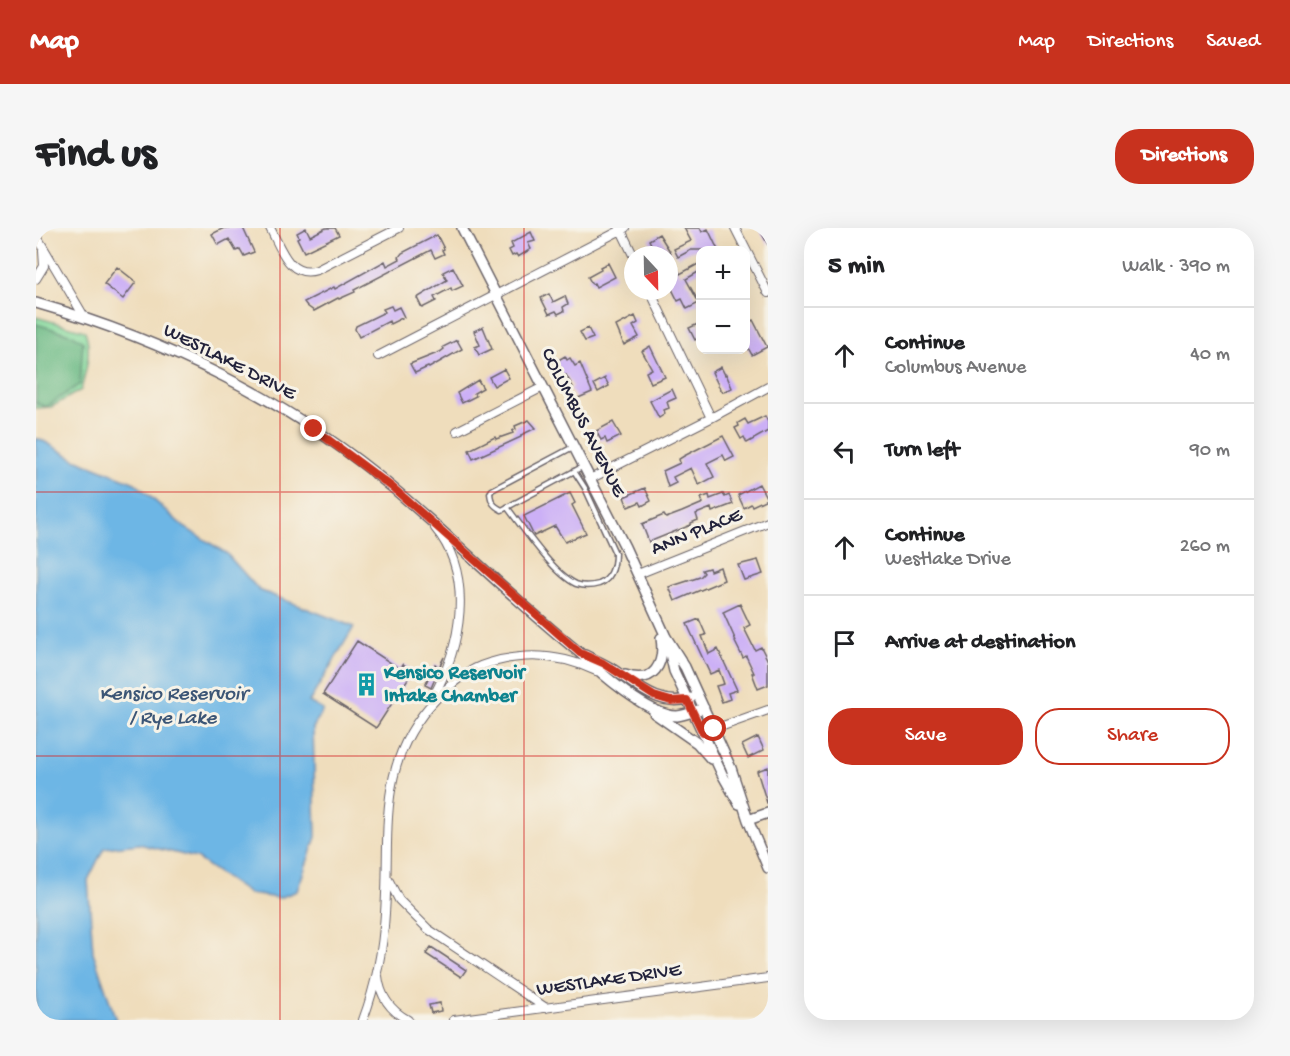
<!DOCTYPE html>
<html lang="en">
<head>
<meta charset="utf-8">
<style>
	body { margin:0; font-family:"Gochi Hand",sans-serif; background:#f6f6f6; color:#202124 }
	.controls { position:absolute; right:18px; top:18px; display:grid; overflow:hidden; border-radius:12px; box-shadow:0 6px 24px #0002 }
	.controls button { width:54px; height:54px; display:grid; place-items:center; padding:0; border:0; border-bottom:2px solid #e0e0e0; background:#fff; color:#202124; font:30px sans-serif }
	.compass { position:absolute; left:588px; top:18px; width:54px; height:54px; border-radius:50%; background:#fff; box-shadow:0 6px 24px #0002; rotate:158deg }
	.stop { position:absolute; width:18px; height:18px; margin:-14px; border:4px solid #c8321e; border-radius:50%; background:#fff }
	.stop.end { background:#c8321e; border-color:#fff; box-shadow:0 2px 6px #0008 }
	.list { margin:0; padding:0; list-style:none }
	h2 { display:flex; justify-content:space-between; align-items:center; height:78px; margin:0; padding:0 24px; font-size:26px }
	h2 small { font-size:20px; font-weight:400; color:#757577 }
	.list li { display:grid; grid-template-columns:39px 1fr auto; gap:18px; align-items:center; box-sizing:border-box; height:96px; padding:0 24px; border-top:2px solid #e0e0e0 }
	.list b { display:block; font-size:22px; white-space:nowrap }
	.list p { margin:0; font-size:20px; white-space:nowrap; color:#757577 }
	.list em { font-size:20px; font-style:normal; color:#757577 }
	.actions { display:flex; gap:12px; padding:18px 24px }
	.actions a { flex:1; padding:14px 0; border:2px solid #c8321e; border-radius:24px; text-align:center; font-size:21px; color:#c8321e }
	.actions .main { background:#c8321e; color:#fff }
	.icon { flex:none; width:33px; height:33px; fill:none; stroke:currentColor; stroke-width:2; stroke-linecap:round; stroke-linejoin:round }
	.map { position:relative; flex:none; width:732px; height:792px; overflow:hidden; border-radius:24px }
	header { display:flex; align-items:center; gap:36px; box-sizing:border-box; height:84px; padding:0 30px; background:#c8321e; color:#fff }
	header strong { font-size:28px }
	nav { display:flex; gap:33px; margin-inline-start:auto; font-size:21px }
	.intro { display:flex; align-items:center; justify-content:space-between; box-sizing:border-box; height:144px; padding:0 36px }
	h1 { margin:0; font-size:42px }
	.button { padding:15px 27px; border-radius:24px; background:#c8321e; color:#fff; font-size:21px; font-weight:700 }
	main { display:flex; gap:36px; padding:0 36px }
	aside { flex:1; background:#fff; border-radius:24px; box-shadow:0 6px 24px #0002 }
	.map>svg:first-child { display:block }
</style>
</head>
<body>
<header>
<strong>Map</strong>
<nav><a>Map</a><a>Directions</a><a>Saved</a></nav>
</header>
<div class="intro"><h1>Find us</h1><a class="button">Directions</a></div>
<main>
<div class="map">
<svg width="732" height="792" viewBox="0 0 732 792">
	<rect width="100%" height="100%" fill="#f7f3e8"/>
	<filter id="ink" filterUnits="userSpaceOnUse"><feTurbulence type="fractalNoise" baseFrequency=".0167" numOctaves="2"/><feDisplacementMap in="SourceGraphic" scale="12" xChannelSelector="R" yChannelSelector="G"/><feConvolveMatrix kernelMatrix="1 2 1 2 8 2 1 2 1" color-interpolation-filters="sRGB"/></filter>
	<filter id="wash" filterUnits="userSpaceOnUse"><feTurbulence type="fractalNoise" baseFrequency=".008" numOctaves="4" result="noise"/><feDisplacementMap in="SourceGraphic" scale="24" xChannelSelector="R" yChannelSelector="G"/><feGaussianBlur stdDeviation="1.35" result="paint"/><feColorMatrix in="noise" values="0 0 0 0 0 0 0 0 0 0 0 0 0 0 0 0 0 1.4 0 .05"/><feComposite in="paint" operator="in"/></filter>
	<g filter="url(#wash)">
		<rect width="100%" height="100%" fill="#efddbc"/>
		<!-- green -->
		<path fill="#84da9c" stroke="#537e6c" stroke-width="1.5" d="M0,89l49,14c7,19 1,40 -4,59l-30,17 -15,1z"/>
		<!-- forest -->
		<path fill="#6bba84" stroke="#466e60" stroke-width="1.5" d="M0,96l37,11 10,7 -3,42 -34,23 -10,-4z"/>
		<!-- water -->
		<path fill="#6db6e5" stroke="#486c90" stroke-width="1.5" d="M0,211h4l35,20 60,24 49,44 42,26 33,37 95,37 -45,75 14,8 -10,18 3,109 -19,54 -18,7 -30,-4 -53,-36 -57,-14 -35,4 -16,32 5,72 23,68h-80z"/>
		<g id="blocks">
			<!-- building -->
			<path fill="#ccb0f6" d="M188,0h19l11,24 -10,4 -4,-7 -4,2 -7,-12 -11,6 -6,-11z
				M270,0l4,8 16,-8h9l4,7 -35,17 -7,-14 2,-1 -2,-4z
				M648,0h16l2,4 6,-3 10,21h-27l-13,7 -4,-8 17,-8z
				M723,0h9v17z
				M495,4l4,9 -7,2 3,6 -13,8 -2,-3 -4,2 -3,-6 4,-2 -2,-5z
				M623,6l12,19 -4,2h-13l-3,-6 2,-1 -4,-8z
				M401,7l7,14 -2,1 2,4 -9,4 -4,-8 -77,40 1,2 -16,7 -1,-1 -24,13 -7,-5 -3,-4 30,-15 1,2 50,-28 2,5 13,-7 -1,-2 3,-4z
				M572,35l7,14 -19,10 -2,-4 -2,1 -4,-7 13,-7 -1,-3z
				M664,35v8l-14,8 13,24 -12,6 -5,-10 -4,2 -9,-18v-13l7,-4 4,8z
				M81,39l19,15 -13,17 -19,-15z
				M417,39l10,19 -11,5 -1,-3 -17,9 2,4 -14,7 -5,-10 30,-18 -4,-8z
				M513,66l4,8 12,-6 3,8 -5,3 1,4 -6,3 -2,-3 -7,3 -8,-16z
				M355,78l2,4 6,-3 5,10 -14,7 -1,-3 -30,16 -4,-8 1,-3 29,-14 -2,-3z
				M599,88l3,7 -5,3 6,11 -15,8 -8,-19z
				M717,92l14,27 -15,8 -6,-11v-20z
				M664,95v14l-5,3 -6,-12z
				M447,99l9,22 -13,6 -4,-8 5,-2 -6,-14z
				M552,100l5,10 -8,3 -5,-9z
				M421,112l5,9 -33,19 -1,-1 -13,6 -5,-9 30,-12 4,-3 -1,-2z
				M614,118l15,31 -14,6 -5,-11 6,-3 -10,-18z
				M529,128l2,4 3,-2 5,8 5,-3 12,29 -16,7 -6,-10 3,-2 -7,-12 -3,1 -8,-14z
				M685,139l4,8 1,-1 6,14 -8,4 -3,-1 -9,-19z
				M468,141l5,9 -15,8 -5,-9z
				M569,150l4,8 -11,6 -4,-8z
				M442,152l5,8 -9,5 2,3 -14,7 -5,-10z
				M636,161l4,9 -9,4 2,6 -5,2 1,4 -6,4 -9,-17z
				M729,188l3,6v9l-21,12 -3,-6 -3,2 -6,-11 4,-2 -1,-3 7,-4 3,5z
				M493,192l7,8 -15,7v2l-48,22 -4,-9 26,-13 1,2 17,-6 -1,-2 4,-2 -1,-3z
				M577,194l8,14 -14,7 -2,-5 -4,2 -5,-9z
				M687,208l11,21 -8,4 -3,-6 -16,8 7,14 -15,8 -8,-17 -18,9 3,6 -8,4 -5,-16 17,-8 -1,-4 5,-3z
				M723,256l8,15 -15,7 -1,-2 -7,4 -6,-13z
				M609,260l6,13 -9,5 -2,-4 -12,5 -4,-10z
				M534,265l5,10 -3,2 14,28 -21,9 -10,-16 -21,10 -10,-20z
				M687,266l2,3 4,-2 4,9 -21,8 -1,-4 -15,6 2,6 -7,3v2l-42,17 -7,-18 22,-9 2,3 16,-6 21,-9 -2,-5 8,-3 1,4z
				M722,332l5,14 -19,6 -6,-15z
				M684,339l4,13 -49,21 -6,-14 31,-10 4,-4 -2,-3 7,-2 1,3z
				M704,376l10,21 -6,3 11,22 6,-3 7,14v24l-10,4 -6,-16h2l-8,-17 -3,2 -8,-16 1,-1 -13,-29z
				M663,391l7,16 -4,1 7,18 9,-5 19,41 -9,3 2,6 -8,3 -6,-16 8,-2 -5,-14 -9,4 -23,-50z
				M321,413l43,28 3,-5 10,7 -37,57 -53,-34z
				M408,429l-13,31 -6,-3 10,-21 4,3z
				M722,509l6,13 -16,8 -6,-13z
				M732,539v36h-1l-10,-32z
				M395,719l35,23 -5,7 -35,-23z
				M404,775l1,8 -10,2 -2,-8z"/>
		</g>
	</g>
	<g filter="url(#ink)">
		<use href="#blocks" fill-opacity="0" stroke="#6a6368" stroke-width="1.5"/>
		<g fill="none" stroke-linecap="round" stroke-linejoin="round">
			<defs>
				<path id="service" d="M537,219l-81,43 -2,3c1,10 4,13 12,17l80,-43
					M471,279c16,21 46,66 69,77 8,3 16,2 23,0 13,-5 16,-19 16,-31l-30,-65 -11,-17"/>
				<path id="minor" d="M234,0c11,20 19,51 47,42l82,-42
					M584,0l13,27
					M699,0l33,65
					M0,7l49,83
					M0,51l8,-13 -1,-15
					M614,63l61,127
					M342,128l247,-128
					M421,203l86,-44
					M554,251l121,-61 57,-31
					M602,346l130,-52
					M397,469c28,-50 42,-121 2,-169
					M667,505l65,-23
					M352,651l11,21 29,29 118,79
					M342,748c2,20 13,35 30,44
					M327,792c13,-35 20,-70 22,-107 6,-81 -11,-150 52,-215 15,-15 31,-29 52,-35 37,-11 72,-9 107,8
					M418,792l314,-42"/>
				<path id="tertiary" d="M426,0l163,319 41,90 19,30 46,101 17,52 20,48
					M0,75c129,37 254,98 357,185 63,53 122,113 187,165 19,19 69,63 97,63 9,-1 18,-5 27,-8
					M632,417l6,26 48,103 17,30
					M549,427c10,5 20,9 29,15 24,16 46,38 77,28
					M589,447c29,10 40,-11 36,-37
					M618,485l43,30 14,16
					M712,592l20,-7"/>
			</defs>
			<!-- service casing -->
			<use href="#service" stroke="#6a6368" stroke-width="7"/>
			<!-- minor casing -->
			<use href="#minor" stroke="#6a6368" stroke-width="10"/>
			<!-- tertiary casing -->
			<use href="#tertiary" stroke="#6a6368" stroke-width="12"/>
			<!-- service -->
			<use href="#service" stroke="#fff" stroke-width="4"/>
			<!-- minor -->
			<use href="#minor" stroke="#fff" stroke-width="8"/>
			<!-- tertiary -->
			<use href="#tertiary" stroke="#fff" stroke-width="9"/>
		</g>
	</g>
	<g fill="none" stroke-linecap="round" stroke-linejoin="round" filter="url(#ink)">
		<!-- route -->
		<path stroke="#c8321e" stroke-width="8" d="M278,201l78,58 188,166 23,10 51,33 17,5 16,-1 16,33 11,-4"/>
	</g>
	<!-- grid -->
	<path fill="none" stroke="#d62828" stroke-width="1.5" stroke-opacity="0.55" d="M244,0v792M488,0v792M0,264h732M0,528h732"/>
	<!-- icons -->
	<defs>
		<symbol id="building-bare" viewBox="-9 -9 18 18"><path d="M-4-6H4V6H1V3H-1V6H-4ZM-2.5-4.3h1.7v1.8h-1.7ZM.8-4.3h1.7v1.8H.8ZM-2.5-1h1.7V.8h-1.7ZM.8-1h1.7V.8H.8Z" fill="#0f9aa8" stroke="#f7f3e8" stroke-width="2.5" paint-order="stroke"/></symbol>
	</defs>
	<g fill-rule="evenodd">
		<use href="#building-bare" x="314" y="440" width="33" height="33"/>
	</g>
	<g text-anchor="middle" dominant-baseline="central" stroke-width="6" stroke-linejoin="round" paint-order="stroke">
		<!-- street labels -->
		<g font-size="20" fill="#22223b" stroke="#f7f3e8">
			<text transform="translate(193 135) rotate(27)">WESTLAKE DRIVE</text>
			<text transform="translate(546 195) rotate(63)">COLUMBUS AVENUE</text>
			<text transform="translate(661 305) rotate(-22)">ANN PLACE</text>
			<text transform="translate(573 753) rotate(-8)">WESTLAKE DRIVE</text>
		</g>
		<!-- culture labels -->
		<g font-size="20" font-weight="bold" fill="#0d838f" stroke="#f7f3e8" text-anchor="start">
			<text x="348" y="446">Kensico Reservoir<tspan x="348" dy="23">Intake Chamber</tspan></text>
		</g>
		<!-- water labels -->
		<g font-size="21" font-style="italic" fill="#3c5676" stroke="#f7f3e8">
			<text x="137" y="467">Kensico Reservoir<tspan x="137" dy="24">/ Rye Lake</tspan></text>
		</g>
	</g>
</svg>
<div class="controls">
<button>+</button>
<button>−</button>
</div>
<svg class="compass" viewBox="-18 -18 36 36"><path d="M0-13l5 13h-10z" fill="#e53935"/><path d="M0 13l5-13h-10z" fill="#757577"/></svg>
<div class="stop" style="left:678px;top:501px"></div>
<div class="stop end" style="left:278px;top:201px"></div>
</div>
<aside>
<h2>5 min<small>Walk · 390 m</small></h2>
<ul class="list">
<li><svg class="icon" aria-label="ahead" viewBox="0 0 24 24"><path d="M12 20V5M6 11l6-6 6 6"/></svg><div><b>Continue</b><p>Columbus Avenue</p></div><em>40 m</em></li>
<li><svg class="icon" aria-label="left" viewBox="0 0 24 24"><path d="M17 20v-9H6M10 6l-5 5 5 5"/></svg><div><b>Turn left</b></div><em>90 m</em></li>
<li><svg class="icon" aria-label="ahead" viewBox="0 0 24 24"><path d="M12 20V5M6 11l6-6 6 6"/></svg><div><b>Continue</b><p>Westlake Drive</p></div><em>260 m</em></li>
<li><svg class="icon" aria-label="arrive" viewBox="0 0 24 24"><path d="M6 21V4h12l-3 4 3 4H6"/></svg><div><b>Arrive at destination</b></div></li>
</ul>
<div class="actions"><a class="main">Save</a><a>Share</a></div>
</aside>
</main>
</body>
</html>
